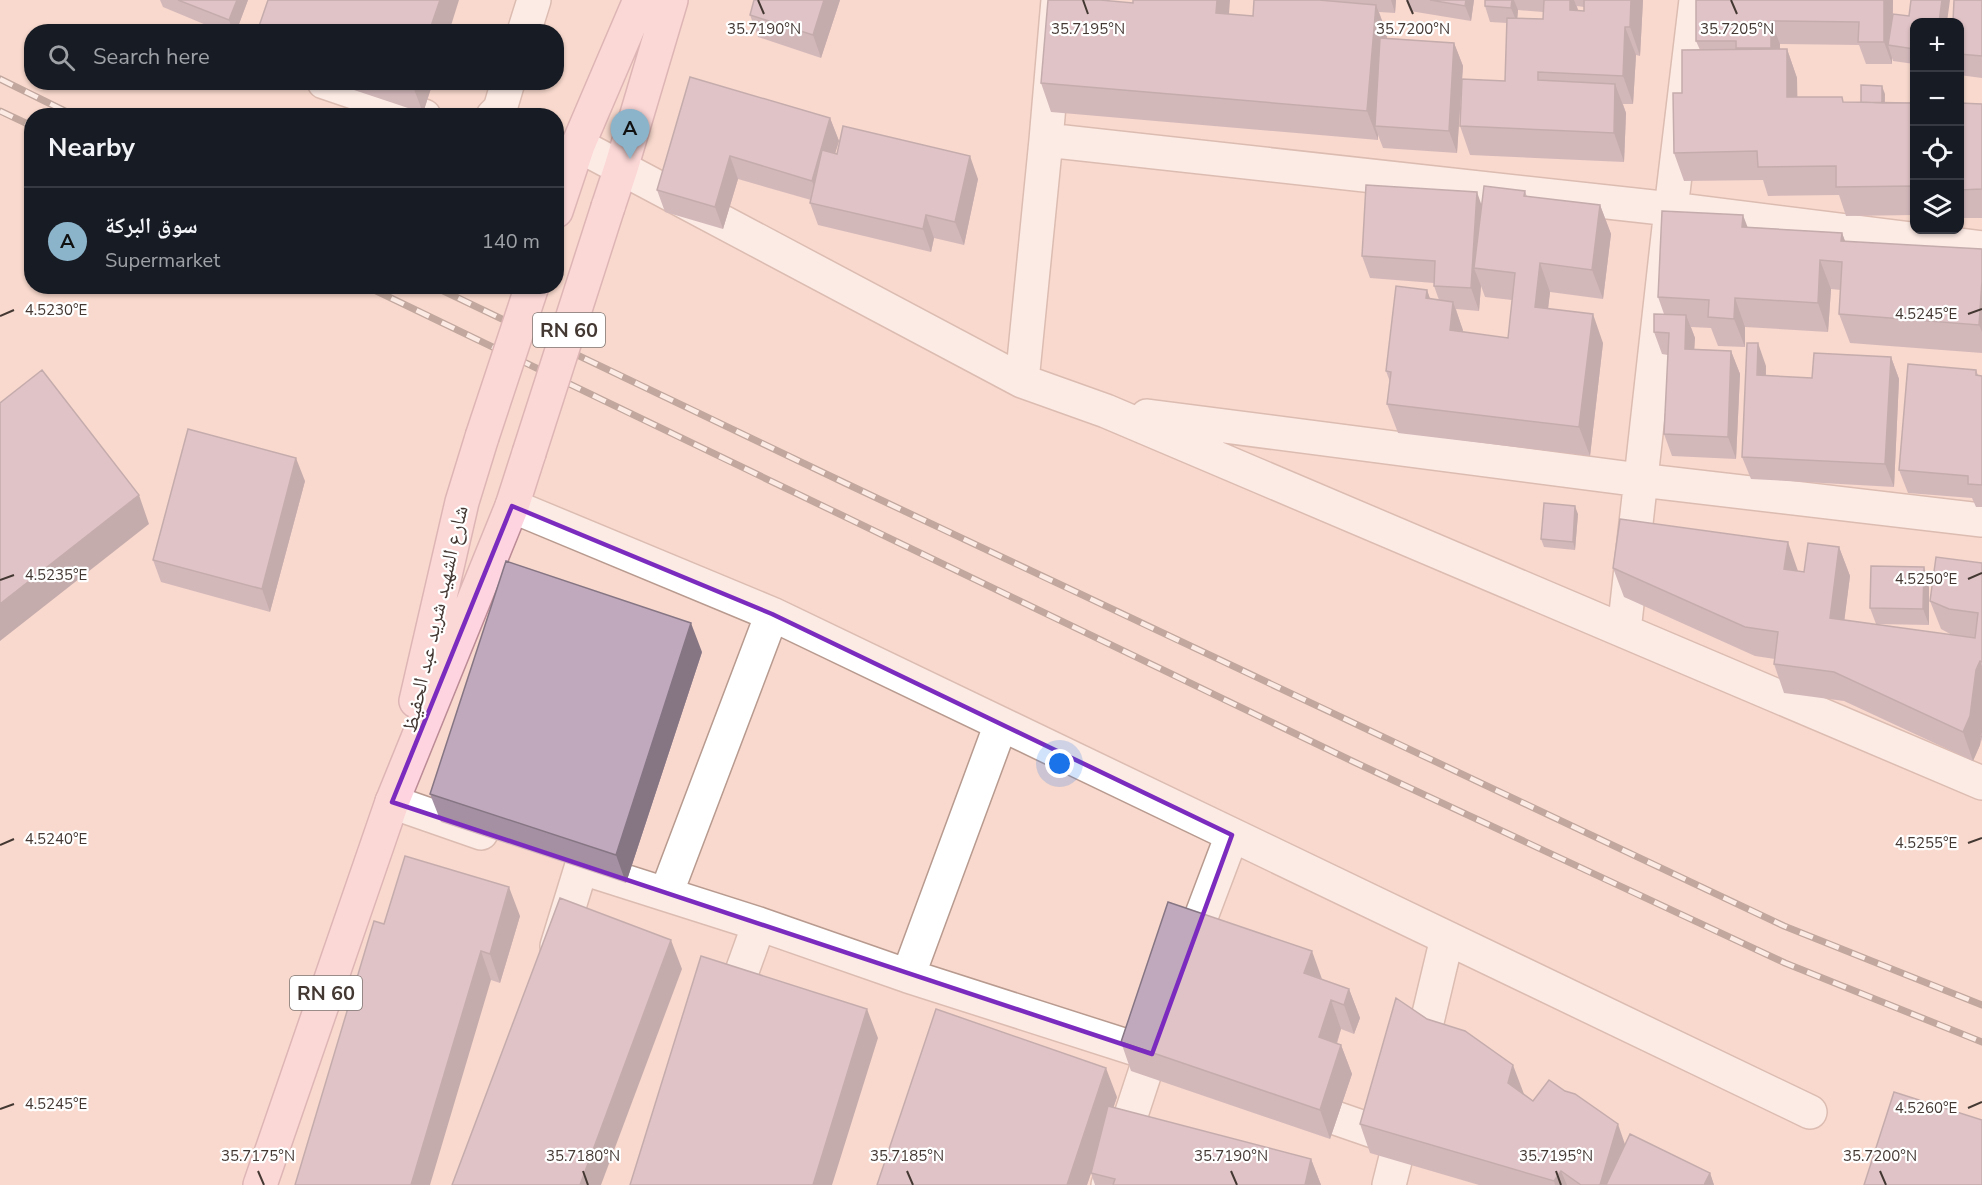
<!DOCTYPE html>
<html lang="en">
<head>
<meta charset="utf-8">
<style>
	body { margin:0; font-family:"Nunito Sans","Noto Naskh Arabic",sans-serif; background:#20242c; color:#f1f3f6 }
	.controls { position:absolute; right:18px; top:18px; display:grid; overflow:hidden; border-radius:12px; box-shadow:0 2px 4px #0004 }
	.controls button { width:54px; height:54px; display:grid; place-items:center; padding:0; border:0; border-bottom:2px solid #363941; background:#171b24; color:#f1f3f6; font:30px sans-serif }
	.you { position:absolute; left:1060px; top:764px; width:21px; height:21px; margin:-15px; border:4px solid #fff; border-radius:50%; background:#1a73e8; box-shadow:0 0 0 9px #1a73e833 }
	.badge { display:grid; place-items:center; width:39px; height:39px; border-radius:50%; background:#8bb4cb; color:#111; font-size:20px; font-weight:700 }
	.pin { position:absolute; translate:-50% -50px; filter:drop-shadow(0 2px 3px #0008) }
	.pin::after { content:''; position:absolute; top:32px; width:21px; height:18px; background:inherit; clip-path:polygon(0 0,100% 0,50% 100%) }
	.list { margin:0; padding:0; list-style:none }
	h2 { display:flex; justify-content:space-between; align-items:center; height:78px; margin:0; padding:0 24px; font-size:26px }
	h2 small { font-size:20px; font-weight:400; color:#9ea1a6 }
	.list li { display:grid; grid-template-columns:39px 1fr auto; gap:18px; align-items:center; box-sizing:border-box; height:108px; padding:0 24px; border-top:2px solid #363941 }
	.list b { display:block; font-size:22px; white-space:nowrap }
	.list p { margin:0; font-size:20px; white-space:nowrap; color:#9ea1a6 }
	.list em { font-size:20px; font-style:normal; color:#9ea1a6 }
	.icon { flex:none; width:33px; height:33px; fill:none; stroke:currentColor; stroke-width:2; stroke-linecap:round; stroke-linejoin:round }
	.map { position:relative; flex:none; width:1982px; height:1185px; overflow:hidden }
	.search { position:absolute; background:#171b24; box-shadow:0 2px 4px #0004; left:24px; top:24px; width:540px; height:66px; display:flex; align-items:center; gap:15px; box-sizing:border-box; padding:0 21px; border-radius:24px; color:#9ea1a6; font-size:22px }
	.panel { position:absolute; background:#171b24; box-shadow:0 2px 4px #0004; left:24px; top:108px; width:540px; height:186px; border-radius:24px }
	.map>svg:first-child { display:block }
</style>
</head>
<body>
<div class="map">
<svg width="1982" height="1185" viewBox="0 0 1982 1185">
	<rect width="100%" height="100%" fill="#f9d9cd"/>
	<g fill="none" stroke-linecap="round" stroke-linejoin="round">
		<defs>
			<path id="minor" d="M524,32l10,-32
				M324,82l100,34
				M493,116l7,-7 8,-27
				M1046,140l625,69 311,39
				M578,145l444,236 84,30 876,372
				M1022,381l24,-241 12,-140
				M1147,416l493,64 342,40
				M512,506l260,108 1038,498
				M1624,631l47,-422 25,-209
				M392,802l89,31
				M583,868l176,56 149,52 256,82
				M666,894l106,-280
				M557,946l24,-78
				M1187,954l45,-119
				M908,976l93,-252
				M727,1013l32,-89
				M1417,1064l30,-126
				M1295,1104l107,37
				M1108,1185l50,-152
				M1389,1185l16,-64"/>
			<path id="major" d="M608,207l13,-39 50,-168
				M556,211l22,-66 62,-145
				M416,701l46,-199 20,-65
				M260,1185l132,-383 120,-296 17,-53"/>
		</defs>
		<!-- minor casing -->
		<use href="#minor" stroke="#b89a8f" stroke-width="36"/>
		<!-- major casing -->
		<use href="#major" stroke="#bb8b96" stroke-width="36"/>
		<!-- minor -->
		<use href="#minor" stroke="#fff" stroke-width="33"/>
		<!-- major -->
		<use href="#major" stroke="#fdd4e0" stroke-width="33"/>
		<defs>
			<path id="rail" d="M0,79l75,37
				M0,111l32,15
				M366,286l986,475 433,202 197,79
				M433,286l414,198 937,442 198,79"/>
		</defs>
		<!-- rail casing -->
		<use href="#rail" stroke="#7c6a63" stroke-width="7"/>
		<!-- rail -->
		<use href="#rail" stroke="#fff" stroke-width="4.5" stroke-dasharray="14" stroke-linecap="butt"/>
		<defs>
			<path id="major-bridge" d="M482,437l50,-151
				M529,453l79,-246"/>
		</defs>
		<!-- major-bridge casing -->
		<use href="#major-bridge" stroke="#bb8b96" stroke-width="36" stroke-linecap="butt"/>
		<!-- major-bridge -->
		<use href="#major-bridge" stroke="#fdd4e0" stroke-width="33"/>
	</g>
	<!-- wall -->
	<path fill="#a590a3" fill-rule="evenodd" d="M160,0h88l-12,32h-13l-60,-25z
		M840,0l-19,58 -63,-21 -8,-22z
		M1254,0h142l-1,13 -16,-1 8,22v4l67,5 9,23 -1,13 43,2 2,-58 -17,-1 -5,-16v-6h158l-3,56 -4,-1 -3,49h-10l3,9 -2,49 -154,-7 -10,-29 1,-37 -4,64 -74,-5 -5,-13v5l-327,-28 -10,-29 188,-69 24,2zM1577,6l7,1v4l-6,-1zM1518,10l25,2v7l-26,-1z
		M1406,0h68l-3,21 -61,-10z
		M1696,0h197v14l21,8v42l-21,-3 -1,-3v6h-26l-7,-19 -79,-1v5h7l10,29v19l47,5h17l24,-8v9h29v112l-68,1 -7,-21 -71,1 -5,-16 -79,1 -10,-28 8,-60 18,-43 -4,-9z
		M1982,0v78l-23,-3v-53z
		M690,77l140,41 9,23 -4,12 143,26 -14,66 -30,-7 -3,14 -113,-27 -8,-22 1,-3 -73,-21 -15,50 -58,-17 -8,-22z
		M330,82h103l-10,31z
		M1959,103l23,1v114h-23z
		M1525,191l2,6 73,8 11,29 -8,65 -53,-7 -2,16 55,35 -13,113 -192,-23 -11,-29 3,-22 -4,-11 41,-81 3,9 9,1 -5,-14v-3l-64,-5 -8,-22 120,-51zM1481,286l4,11 27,3 -4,38 -45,-6 -7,-23 23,2z
		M1747,227l95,6 3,9 137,7v104l-132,-10 -11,-29 2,-24 -10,-1 -3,43 -83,-5v20l-27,-1 -7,-18 -20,-1 4,11 -1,11 37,2 9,23 -4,85 -64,-3 -8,-22 4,-79 -6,-1 -8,-22 10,-18 -6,-17z
		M1891,357l8,22 -5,108 -143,-8 -9,-22 24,-91v10l46,2z
		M1976,370l2,5 4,1v131h-6l-4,-9 -64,-5 -9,-23z
		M305,481l-35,131 -109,-30 -8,-22z
		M1578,514l-3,36 -31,-3 -3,-8z
		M1839,547l11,29 -6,44 108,15 -11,-6 -11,-28 52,-38v179l-1,-3 -1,6 -7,16 -129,-60 -60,-8 -10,-29 1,-5 -20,-3 -131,-59 -11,-29 191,4z
		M1929,583v42l-53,-1 -6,-16z
		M702,652l-76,231 -185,-61 -11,-28z
		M520,916l-20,67 -9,-3 -107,-56z
		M1322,980l27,9 11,29 -6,16 -13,-5 -4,15 4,1 11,29 -22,65 -199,-68 -10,-29z
		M1524,1094l9,7 92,44 85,28 4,12h-235l-109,-32 -10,-29z
		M1117,1097l-4,11 198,51 10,26h-226l-4,-12 -4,12h-210z"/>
	<!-- shaded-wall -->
	<path fill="#867684" d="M237,0h11l-12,32h-3l-4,-12z
		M440,0h19l-10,32h-20z
		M824,0h16l-19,58 -8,-23z
		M1217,0h13l-3,41 -11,-28z
		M1391,0h5l-1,13z
		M1466,0h8l-3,21 -6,-15z
		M1512,0h2l4,10 -1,13 -6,-15z
		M1570,0h4l7,18 -11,-8z
		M1631,0h12l-3,56 -10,-29z
		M1884,0h9l-1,46 -4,-1 4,13v6l-8,-22z
		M1942,0h8l-3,22h-8z
		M1376,5l11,29 -8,92h-4l3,9v5l-11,-29z
		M1771,21l9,23 -1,27 -8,-23z
		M1625,27l11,28 -3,49 -10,-28z
		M1454,43l9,23 -6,87 -8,-22z
		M1787,49l10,29 1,48 -11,-29z
		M413,82h20l-10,31 -11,-29z
		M1615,84l11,29 -2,49 -10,-29z
		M1882,86l3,8 -1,23 -3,-8z
		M830,118l9,23 -19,62 -8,-22z
		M730,156l8,23 -15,50 -8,-22z
		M970,156l8,23 -14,66 -9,-23z
		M1477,192l8,23 -11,53 7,18 -2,25 -8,-23z
		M1600,205l11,29 -8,65 -11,-29z
		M926,215l8,23 -3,14 -8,-23z
		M1743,215l11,29 -12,-17z
		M1842,233l11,28 -12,-20z
		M1820,260l11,29 -3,43 -10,-29z
		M1540,263l10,29 -5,43 -10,-28z
		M1982,281v51l-3,-7z
		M1427,290l10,29 -11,-21z
		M1735,298l10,29v20l-11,-28z
		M1453,302l10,28 -3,29 -10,-29z
		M1593,314l10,29 -13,113 -11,-29z
		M1686,315l9,23 -2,33 -8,-22z
		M1758,343l8,23 -1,32 -8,-23z
		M1731,351l9,23 -4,85 -8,-22z
		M1891,357l8,22 -5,108 -9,-23z
		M296,458l9,23 -35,131 -8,-23z
		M139,495l10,29 -149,117v-37z
		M1575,506l3,8 -3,36 -2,-8z
		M1788,542l10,29 -14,-2z
		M1839,547l11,29 -9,71 -11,-29z
		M1924,567l5,16v42l-6,-16z
		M691,623l11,29 -76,231 -10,-28z
		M1980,661l2,5v66l-2,4 1,3 -1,6 -7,16 -10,-29 13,-62z
		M509,887l11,29 -20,67 -10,-29z
		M671,940l11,29 -81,216h-21z
		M481,951l10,29 -61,205h-19z
		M1312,951l10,28 -18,-6z
		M1349,989l11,29 -6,16 -10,-29z
		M1331,1000l10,29 -12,37 -10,-29z
		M867,1009l11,29 -46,147h-19z
		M1341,1045l11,29 -22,65 -10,-29z
		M1513,1065l11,29 -6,18 -10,-29z
		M1106,1068l11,29 -30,88h-20z
		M1618,1124l10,29 -9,32h-19z
		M1311,1159l10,26h-16z
		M1561,1171l6,14h-12l-1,-4z
		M1710,1173l4,12h-10z"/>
	<!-- building -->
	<path fill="#c0a8bd" stroke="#867684" stroke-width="1.5" d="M178,0h59l-8,20z
		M268,0h172l-11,32h-172z
		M754,0h70l-11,35 -63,-20z
		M1048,0h52l33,3v-3h84l-1,13 37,3 1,-16h65l57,5 -9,106 -326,-28z
		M1430,0h36l-1,6z
		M1485,0h27l-1,8 -26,-2z
		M1544,0h26v10l14,1v-11h47l-1,27h-5l-2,49 -85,-4v8l77,4 -1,49 -154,-7 2,-47 43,2 2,-63 36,1z
		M1696,0h188v42h-26l1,-20 -88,-1v27h-35v-7h-40z
		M1911,0h31l-3,22h-25v27l-26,-4 5,-31 16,2z
		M1954,0h28v56l-23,-2v-32h-6z
		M1380,38l74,5 -5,88 -74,-5z
		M1787,49v48h55l1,5 71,1v87v-4l-78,1v-21l-78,1 -1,-16 -83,2 -1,-60h9v-43z
		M690,77l140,41 -18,63 -82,-25 -15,51 -58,-17z
		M1861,85l21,1v17l-21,-1z
		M1959,103l23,1v85l-23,1z
		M843,126l127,30 -15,66 -29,-7 -3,14 -113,-26 12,-53 15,4z
		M1366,185l111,7 -6,96 -37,-2 1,-25 -73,-5z
		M1484,186l41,5 -1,5 76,9 -8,65 -52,-7 -5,44 58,7 -14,113 -192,-23 4,-32 -5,-1 10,-85 31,4 -1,8 27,4 -3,28 58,8 7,-65 -41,-5z
		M1662,211l81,4 -1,12 100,6 -1,8 141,8v32l-3,44 -140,-11 3,-52 -22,-2 -2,43 -83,-5 -1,21 -26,-2 1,-17 -51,-3z
		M1654,314l32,1 -1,34 46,2 -3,86 -64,-3 5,-101 -15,-1z
		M1747,343h11l-1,32 55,3 2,-25 77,4 -6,107 -143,-7z
		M1908,364l68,6v5l6,1v109l-14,-1v-8l-69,-6z
		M42,370l97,125 -139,109v-201z
		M188,429l108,29 -34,131 -109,-29z
		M1544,503l31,3 -2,36 -32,-3z
		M1620,519l168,23 -4,27 20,3 4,-29 31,4 -9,71 145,20 3,-25 -29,-4 -19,-8 6,-44 46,6v99l-2,-1 -4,9 -6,46 -7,16 -129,-60 -60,-8 4,-32 -33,-5 -132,-59z
		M506,561l185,62 -75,232 -186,-61z
		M1871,566l53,1 -1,42 -53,-1z
		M1982,721v16l-2,-1z
		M405,856l104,31 -19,67 -9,-3 -70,234h-116l79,-264 10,3z
		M560,898l111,42 -91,245h-128z
		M1168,902l144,49 -8,22 45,16 -5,16 -13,-5 -12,37 22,8 -21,65 -199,-68z
		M701,956l166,53 -54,176h-183z
		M1396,998l31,21 38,12 48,34 -5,18 25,18 16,-21 16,11 10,3 43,30 -18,61h-19l-20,-14 -7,10 -194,-57z
		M936,1009l170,59 -39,117h-190z
		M1894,1092l88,28v65h-118z
		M1108,1106l203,53 -6,26h-192l2,-6 -24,-6z
		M1630,1134l80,39 -6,12h-98z"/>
	<!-- marked area -->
	<path d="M0 0H1982V1185H0ZM512,506l260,108 460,221 -80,219 -760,-252z" fill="#f9d9cd" fill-opacity=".55" fill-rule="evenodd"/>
	<path fill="none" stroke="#7b2cbf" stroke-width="4.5" stroke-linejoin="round" d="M512,506l260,108 460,221 -80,219 -760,-252z"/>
	<!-- ticks -->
	<path fill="none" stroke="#443833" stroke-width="2" d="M758,0l6,14M1083,0l5,14M1407,0l6,14M1731,0l6,14M1968,314l14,-5M0,316l14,-6M1968,579l14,-6M0,580l14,-5M1968,843l14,-5M0,845l14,-6M1968,1108l14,-6M0,1109l14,-5M258,1171l6,14M583,1171l5,14M907,1171l6,14M1231,1171l6,14M1556,1171l5,14M1880,1171l6,14"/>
	<g text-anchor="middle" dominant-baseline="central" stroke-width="4.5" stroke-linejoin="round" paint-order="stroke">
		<!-- shield labels -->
		<g fill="#fff" stroke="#7c7470" stroke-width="1.5">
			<rect x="533" y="313" width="72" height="34" rx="4.5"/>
			<rect x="290" y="976" width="72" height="34" rx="4.5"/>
		</g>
		<g font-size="20" font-weight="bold" fill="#443833">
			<text x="569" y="330">RN 60</text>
			<text x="326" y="993">RN 60</text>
		</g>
		<!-- street labels -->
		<g font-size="21" fill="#443833" stroke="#fff">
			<text transform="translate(435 619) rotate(-77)">شارع الشهيد شريد عبد الحفيظ</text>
		</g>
	</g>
	<g font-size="15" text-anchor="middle" fill="#443833" stroke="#fff" stroke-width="4.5" stroke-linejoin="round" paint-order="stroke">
		<text x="764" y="34">35.7190°N</text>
		<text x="1088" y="34">35.7195°N</text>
		<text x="1413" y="34">35.7200°N</text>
		<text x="1737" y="34">35.7205°N</text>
		<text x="56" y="315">4.5230°E</text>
		<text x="1926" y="319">4.5245°E</text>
		<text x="56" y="580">4.5235°E</text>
		<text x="1926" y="584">4.5250°E</text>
		<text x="56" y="844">4.5240°E</text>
		<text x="1926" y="848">4.5255°E</text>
		<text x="56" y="1109">4.5245°E</text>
		<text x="1926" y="1113">4.5260°E</text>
		<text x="258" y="1161">35.7175°N</text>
		<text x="583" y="1161">35.7180°N</text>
		<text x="907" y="1161">35.7185°N</text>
		<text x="1231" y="1161">35.7190°N</text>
		<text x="1556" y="1161">35.7195°N</text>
		<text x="1880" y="1161">35.7200°N</text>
	</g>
</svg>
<div class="controls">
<button>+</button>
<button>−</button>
<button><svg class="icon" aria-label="locate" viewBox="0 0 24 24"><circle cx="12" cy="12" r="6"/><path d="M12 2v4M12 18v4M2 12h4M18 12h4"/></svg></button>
<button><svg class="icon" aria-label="layers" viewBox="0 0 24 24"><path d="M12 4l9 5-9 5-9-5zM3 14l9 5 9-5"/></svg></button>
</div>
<div class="you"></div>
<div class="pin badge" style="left:630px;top:159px">A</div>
<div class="search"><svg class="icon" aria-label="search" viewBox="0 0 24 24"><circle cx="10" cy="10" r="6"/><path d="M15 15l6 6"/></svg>Search here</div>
<section class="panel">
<h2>Nearby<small></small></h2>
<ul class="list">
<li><span class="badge">A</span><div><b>سوق البركة</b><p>Supermarket</p></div><em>140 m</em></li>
</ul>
</section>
</div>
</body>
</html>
